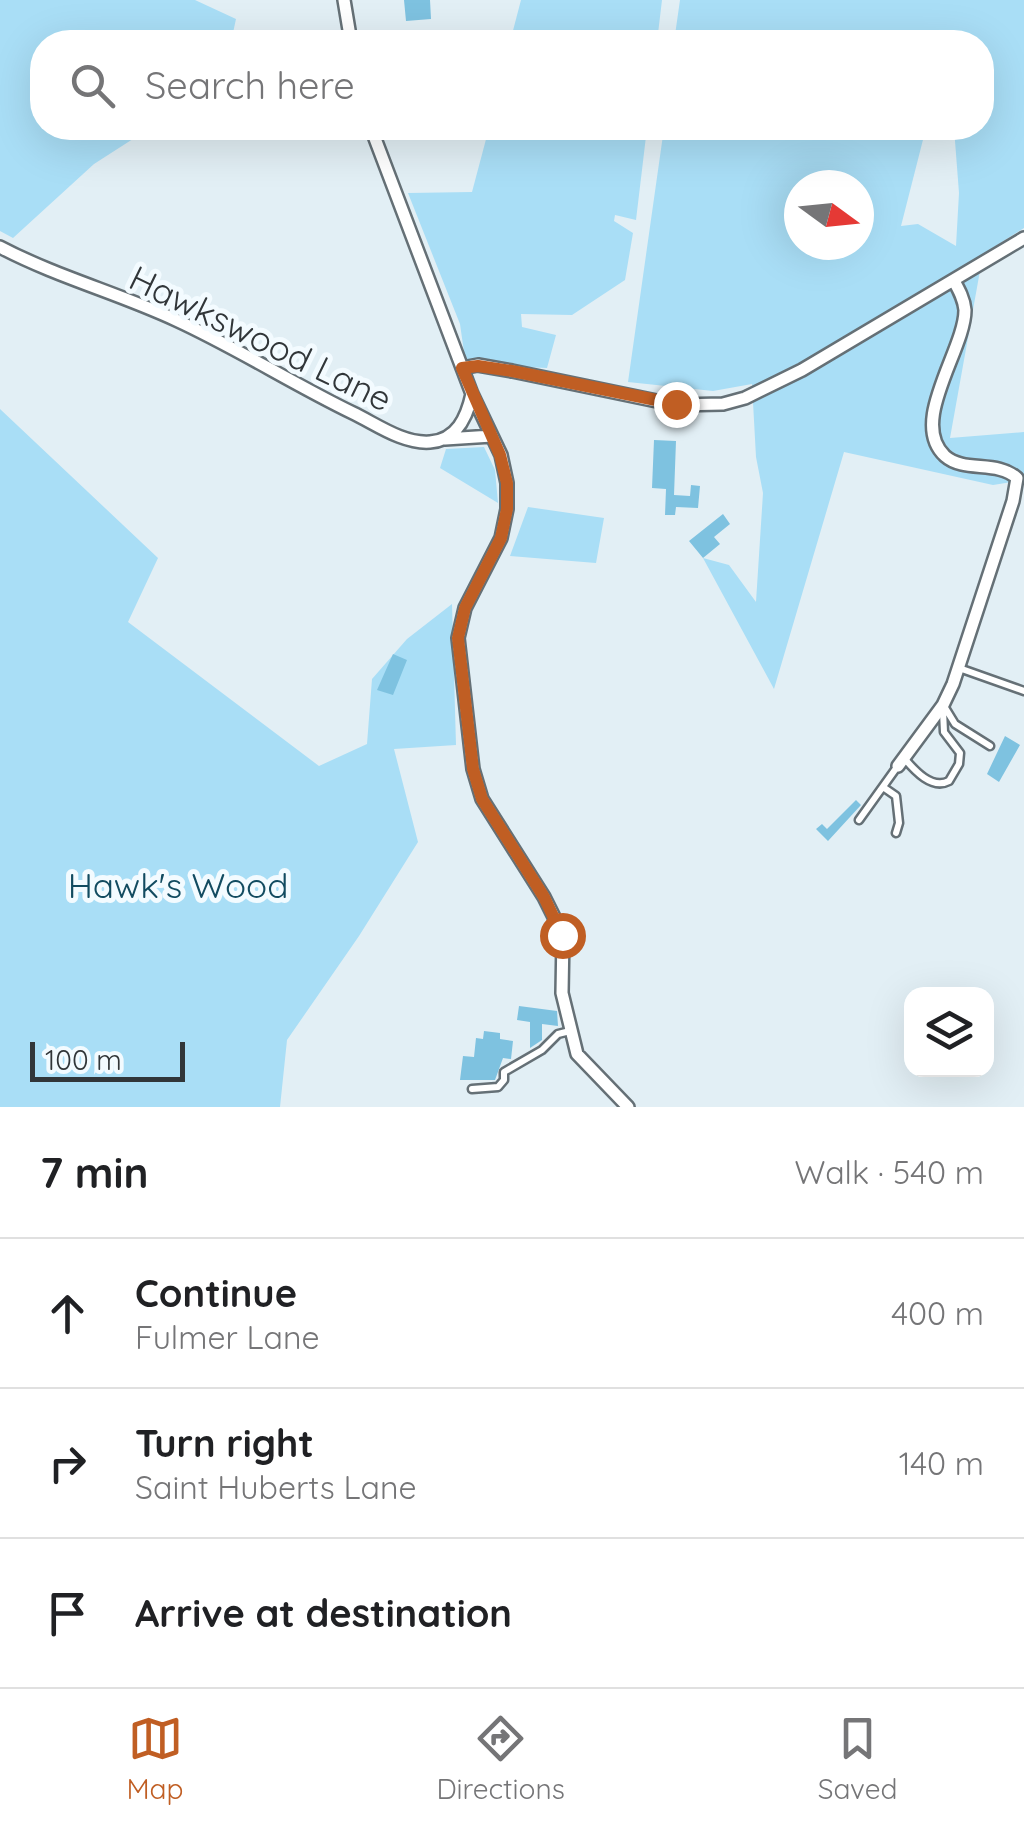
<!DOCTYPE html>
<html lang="en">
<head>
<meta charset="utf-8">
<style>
	body { margin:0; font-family:Quicksand,sans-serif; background:#f2f2f2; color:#202124 }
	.controls { position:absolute; right:30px; bottom:30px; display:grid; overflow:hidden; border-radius:20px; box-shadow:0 10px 40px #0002 }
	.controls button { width:90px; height:90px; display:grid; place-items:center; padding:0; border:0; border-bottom:2px solid #e0e0e0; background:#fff; color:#202124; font:50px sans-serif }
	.compass { position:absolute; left:784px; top:170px; width:90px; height:90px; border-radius:50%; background:#fff; box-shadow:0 10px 40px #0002; rotate:105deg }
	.scale { position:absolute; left:30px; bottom:25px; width:155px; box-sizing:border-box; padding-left:10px; border:5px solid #313639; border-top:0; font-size:28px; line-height:35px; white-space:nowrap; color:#313639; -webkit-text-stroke:8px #f3fbff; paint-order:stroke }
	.stop { position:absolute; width:30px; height:30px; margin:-22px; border:8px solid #c05e23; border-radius:50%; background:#fff }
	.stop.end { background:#c05e23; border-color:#fff; box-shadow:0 2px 10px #0008 }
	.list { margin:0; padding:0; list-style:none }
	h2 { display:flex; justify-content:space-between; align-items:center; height:130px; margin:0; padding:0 40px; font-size:42px }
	h2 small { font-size:32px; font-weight:400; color:#757577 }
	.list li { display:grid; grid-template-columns:65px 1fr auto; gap:30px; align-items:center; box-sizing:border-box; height:150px; padding:0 40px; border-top:2px solid #e0e0e0 }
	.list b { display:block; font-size:38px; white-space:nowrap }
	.list p { margin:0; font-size:32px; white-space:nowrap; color:#757577 }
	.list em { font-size:32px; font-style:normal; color:#757577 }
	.icon { flex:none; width:55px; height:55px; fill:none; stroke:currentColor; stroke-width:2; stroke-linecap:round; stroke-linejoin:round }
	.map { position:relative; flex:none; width:1024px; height:1107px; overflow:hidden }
	.search { position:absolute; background:#fff; box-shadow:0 10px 40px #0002; left:30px; right:30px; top:30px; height:110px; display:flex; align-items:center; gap:25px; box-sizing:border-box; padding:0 35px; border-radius:40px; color:#757577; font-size:38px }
	.sheet { height:580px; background:#fff }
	nav { display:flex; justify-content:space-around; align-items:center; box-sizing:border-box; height:140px; border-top:2px solid #e0e0e0; background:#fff; font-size:28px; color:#757577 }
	nav a { display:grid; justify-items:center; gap:5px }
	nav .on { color:#c05e23 }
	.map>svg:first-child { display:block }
</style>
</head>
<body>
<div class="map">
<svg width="1024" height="1107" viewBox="0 0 1024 1107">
	<rect width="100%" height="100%" fill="#e2eff5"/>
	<!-- green -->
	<path fill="#a9def6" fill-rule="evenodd" d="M0,0h195l41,19 -5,23h-189v86h108l-56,36 -81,74 -13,-7z
		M521,0h141l-5,42h-147z
		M680,0h344v228l-41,26 -33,184 74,-6v48l-31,5 -149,-33 -70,237 -71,-131 26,7 27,37 7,-109 -7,-36 -4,-73 -39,7 -85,-9 36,-254h262l-25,98 17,-2 38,22 3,-53 -5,-65h28v-86h-308zM799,185h60v60h-60z
		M489,128h158l-11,92 -21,-5 -1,6 19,12 -8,47 -53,35 -51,-1 1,13 34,8 -9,33 -42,-2 -40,-7 -5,-35 -52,-131 64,-1z
		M0,409l158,149 -30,64 191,144 48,-22 5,-65 35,-40 45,-35 4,141 -62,4 24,93 -59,94 -72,104 -7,67h-280z
		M484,447l11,23 3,33 -58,-35 6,-19z
		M528,507l76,11 -8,45 -86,-7z"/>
	<!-- building -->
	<path fill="#7ec2e0" d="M404,0h26l1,19 -25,2z
		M654,440l22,1 -2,54 16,1 1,-11 9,1 -2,22 -22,-1 -1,8h-10l1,-26 -14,-1z
		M723,514l7,10 -16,13 6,7 -17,14 -14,-17z
		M393,654l14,6 -14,35 -16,-5z
		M1005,736l15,9 -21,37 -12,-8z
		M856,800l5,5 -33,36 -12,-12 6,-5 5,5z
		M519,1006l38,5 1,15 -16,-2v16l-12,8v-26l-13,-2z
		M484,1031l16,2v6l13,2 -2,18 -8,-1 -8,22h-35l3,-24 11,1 2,-19 7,1z"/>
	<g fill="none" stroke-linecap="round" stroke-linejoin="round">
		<defs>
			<path id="service" d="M959,668l65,23
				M944,706l11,18 35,22
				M904,758c11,13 28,32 45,23l10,-17 1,-11 -16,-21 -1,-21
				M883,787l13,9 3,27 -3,10
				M859,820l38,-53
				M472,1089l26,-2 6,-7v-8l38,-22 16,-16 12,-3"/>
			<path id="minor" d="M344,0l7,42
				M371,128l101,266 29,61 6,28v26l-6,29 -36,70 -7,30 15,131 9,30 62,98 19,38 -1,58 15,61 51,53
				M0,247c57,30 118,46 176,73 61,28 117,64 177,93 23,11 50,31 77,29 27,-2 37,-25 42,-48
				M462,368l16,-3 34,6 164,34 47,-1 22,-6 57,-28 222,-132
				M445,439l47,-3
				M898,766l45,-61 10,-21 60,-183 4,-23c-20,-18 -53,-5 -72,-22 -37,-34 20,-106 20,-146 -1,-11 -6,-20 -11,-29"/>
		</defs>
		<!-- service casing -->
		<use href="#service" stroke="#657076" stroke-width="11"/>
		<!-- minor casing -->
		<use href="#minor" stroke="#657076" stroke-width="16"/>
		<!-- service -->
		<use href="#service" stroke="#fff" stroke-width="6"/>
		<!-- minor -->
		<use href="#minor" stroke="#fff" stroke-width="11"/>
	</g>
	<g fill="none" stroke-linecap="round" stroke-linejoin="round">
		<!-- route -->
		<path stroke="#c05e23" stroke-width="12" d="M562,935l-18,-38 -62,-98 -9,-30 -15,-131 7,-30 36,-70 6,-29v-26l-7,-28 -38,-87 16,-2 34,5 164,33"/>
	</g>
	<g text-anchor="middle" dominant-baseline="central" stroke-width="10" stroke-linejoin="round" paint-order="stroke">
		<!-- street labels -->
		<g font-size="35" fill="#313639" stroke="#f3fbff">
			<text transform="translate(261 338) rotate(26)">Hawkswood Lane</text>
		</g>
		<!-- park labels -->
		<g font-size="35" fill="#124b60" stroke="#f3fbff">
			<text x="178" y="885">Hawk's Wood</text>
		</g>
	</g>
</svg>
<div class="controls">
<button><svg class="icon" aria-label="layers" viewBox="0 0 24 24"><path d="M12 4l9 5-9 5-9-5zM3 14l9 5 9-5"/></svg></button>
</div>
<svg class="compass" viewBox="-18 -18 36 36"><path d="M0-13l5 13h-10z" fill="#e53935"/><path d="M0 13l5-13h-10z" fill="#757577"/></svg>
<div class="scale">100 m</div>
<div class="stop" style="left:562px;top:935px"></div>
<div class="stop end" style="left:676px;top:404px"></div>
<div class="search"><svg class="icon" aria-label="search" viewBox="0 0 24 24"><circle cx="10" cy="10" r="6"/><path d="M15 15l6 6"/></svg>Search here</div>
</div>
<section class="sheet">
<h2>7 min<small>Walk · 540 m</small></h2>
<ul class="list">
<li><svg class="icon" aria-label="ahead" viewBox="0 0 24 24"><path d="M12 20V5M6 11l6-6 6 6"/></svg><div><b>Continue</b><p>Fulmer Lane</p></div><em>400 m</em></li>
<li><svg class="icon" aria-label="right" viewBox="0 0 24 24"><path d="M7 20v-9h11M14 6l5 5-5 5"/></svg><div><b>Turn right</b><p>Saint Huberts Lane</p></div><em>140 m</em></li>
<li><svg class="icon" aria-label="arrive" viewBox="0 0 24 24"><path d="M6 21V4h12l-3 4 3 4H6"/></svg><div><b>Arrive at destination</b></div></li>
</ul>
</section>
<nav>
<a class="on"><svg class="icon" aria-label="map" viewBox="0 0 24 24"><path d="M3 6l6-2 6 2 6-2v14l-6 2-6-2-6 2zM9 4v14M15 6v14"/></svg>Map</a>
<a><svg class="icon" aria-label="directions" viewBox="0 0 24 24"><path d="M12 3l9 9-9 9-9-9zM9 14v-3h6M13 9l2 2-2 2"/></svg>Directions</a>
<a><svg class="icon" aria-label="saved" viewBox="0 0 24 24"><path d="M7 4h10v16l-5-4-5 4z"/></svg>Saved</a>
</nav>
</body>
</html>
